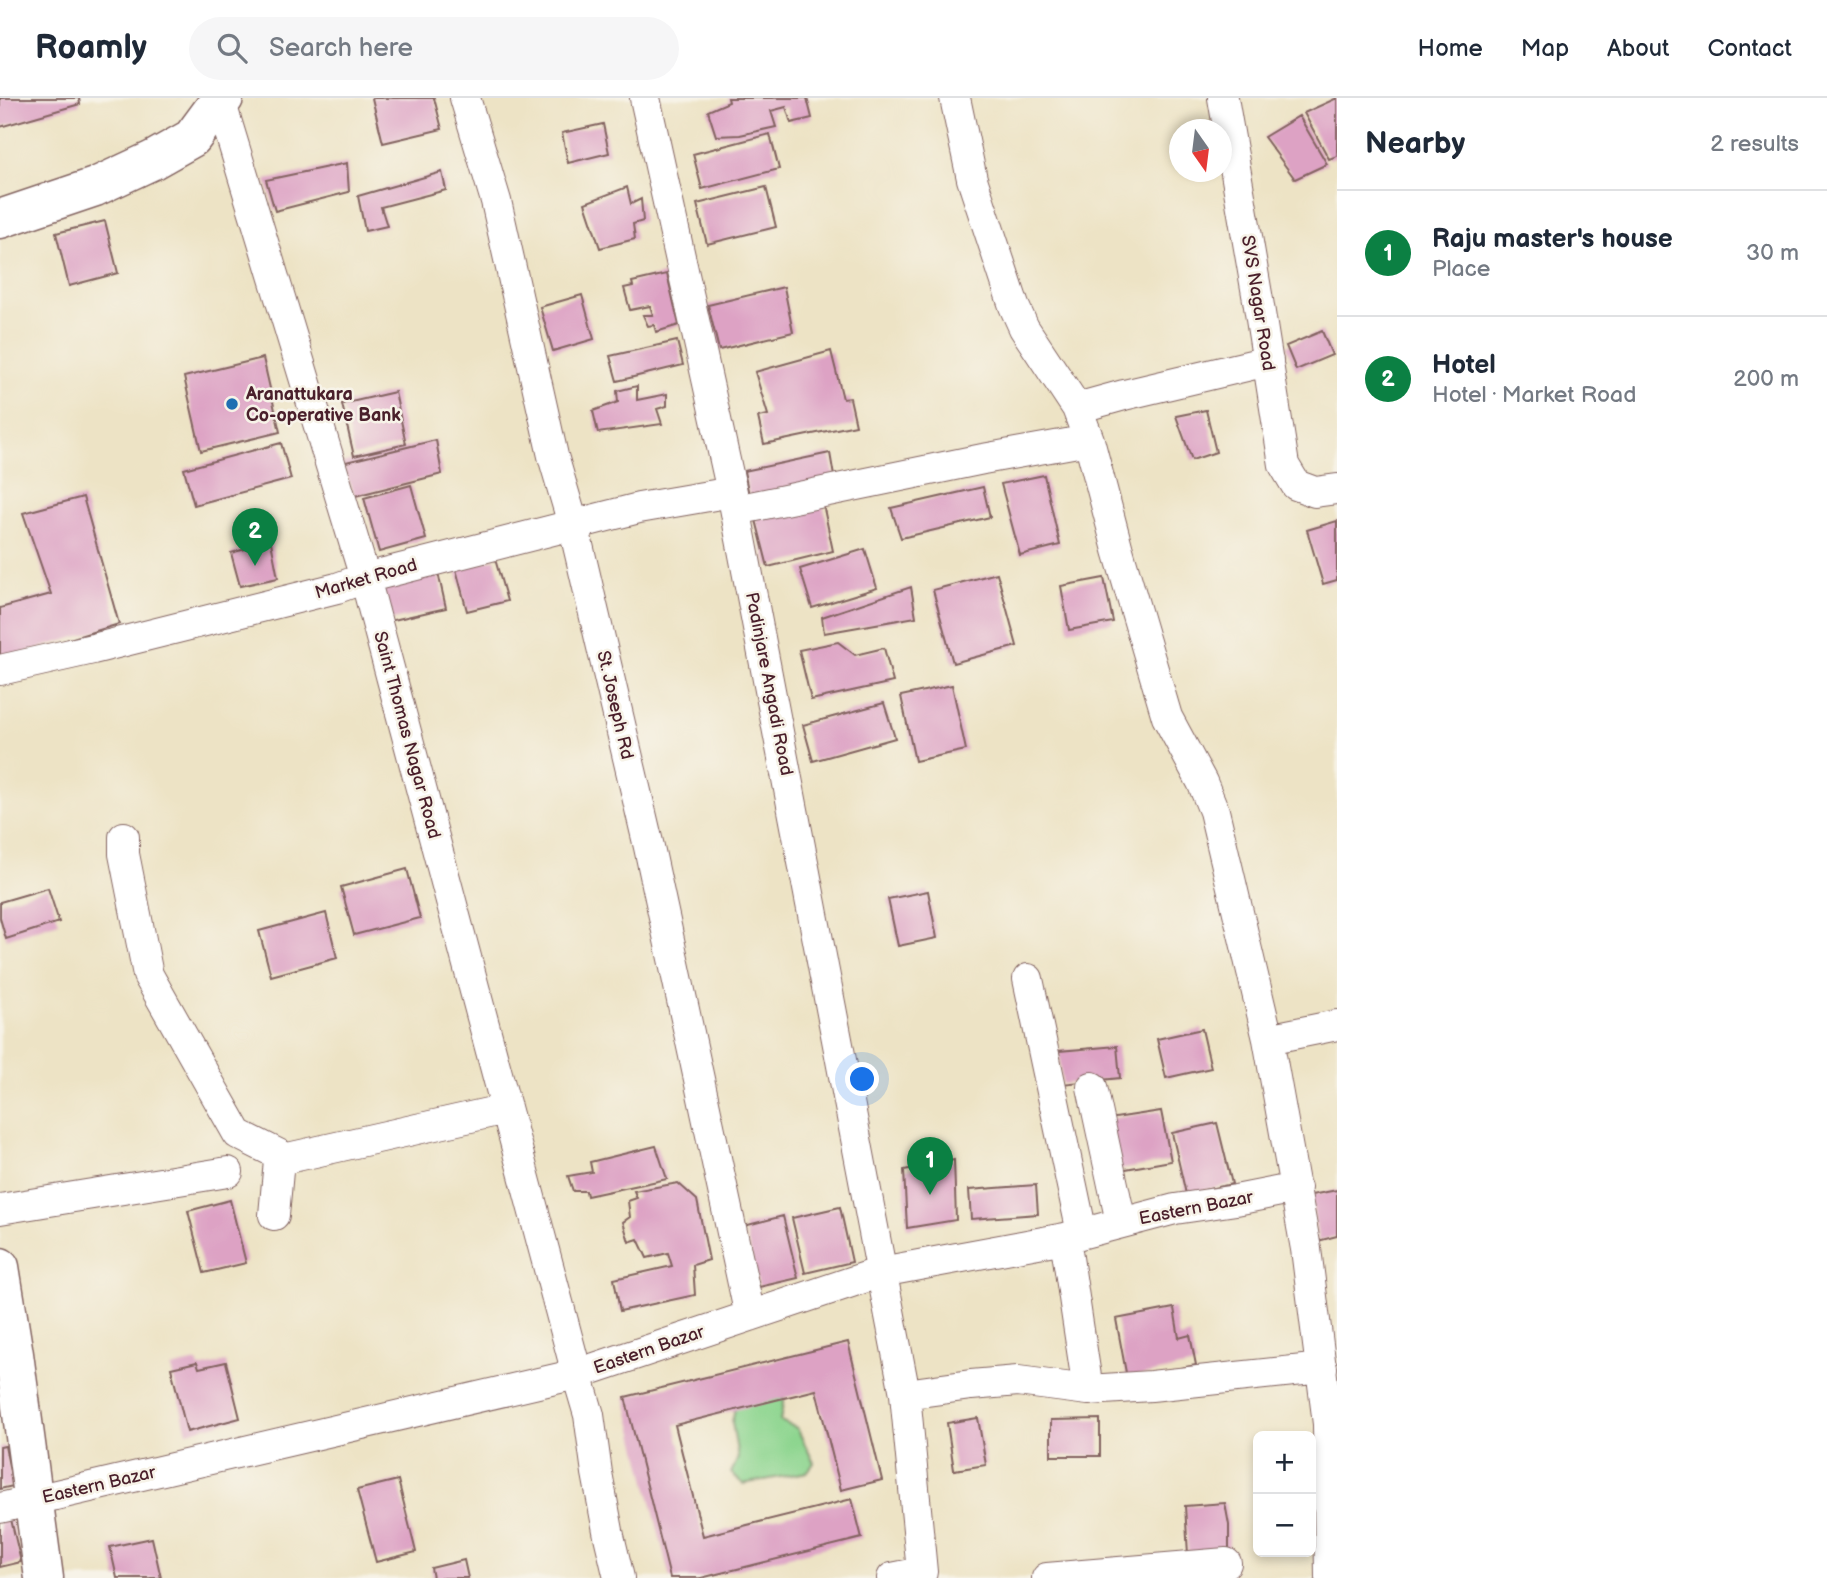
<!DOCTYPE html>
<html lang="en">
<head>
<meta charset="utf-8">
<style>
	body { margin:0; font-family:"Balsamiq Sans",sans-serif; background:#f6f6f7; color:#1f2937 }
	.controls { position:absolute; right:21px; bottom:21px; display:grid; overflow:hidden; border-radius:10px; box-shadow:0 4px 10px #0003 }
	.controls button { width:63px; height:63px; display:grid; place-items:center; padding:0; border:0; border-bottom:2px solid #e0e1e3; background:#fff; color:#1f2937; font:35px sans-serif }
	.compass { position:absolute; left:1169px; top:21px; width:63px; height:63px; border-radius:50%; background:#fff; box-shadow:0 4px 10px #0003; rotate:166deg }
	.you { position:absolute; left:863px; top:982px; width:24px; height:24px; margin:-18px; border:5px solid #fff; border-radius:50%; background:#1a73e8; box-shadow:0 0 0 10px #1a73e833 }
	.badge { display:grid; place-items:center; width:46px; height:46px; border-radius:50%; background:#0b8043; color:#fff; font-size:23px; font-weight:700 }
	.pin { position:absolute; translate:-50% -58px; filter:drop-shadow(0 2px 4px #0008) }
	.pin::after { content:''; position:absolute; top:37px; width:24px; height:21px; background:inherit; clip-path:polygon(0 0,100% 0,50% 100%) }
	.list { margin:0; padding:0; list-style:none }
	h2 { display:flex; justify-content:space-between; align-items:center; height:91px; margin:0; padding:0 28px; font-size:30px }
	h2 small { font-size:23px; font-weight:400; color:#747a83 }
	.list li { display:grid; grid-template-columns:46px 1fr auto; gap:21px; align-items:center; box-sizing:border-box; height:126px; padding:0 28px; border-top:2px solid #e0e1e3 }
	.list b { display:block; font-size:26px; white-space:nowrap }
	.list p { margin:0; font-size:23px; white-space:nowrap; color:#747a83 }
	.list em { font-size:23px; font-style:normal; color:#747a83 }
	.icon { flex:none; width:38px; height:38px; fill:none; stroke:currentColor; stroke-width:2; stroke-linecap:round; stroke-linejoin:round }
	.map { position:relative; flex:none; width:1337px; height:1480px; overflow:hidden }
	header { display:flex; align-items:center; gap:42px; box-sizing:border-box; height:98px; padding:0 35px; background:#fff; border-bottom:2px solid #e0e1e3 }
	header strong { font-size:33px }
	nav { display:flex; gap:38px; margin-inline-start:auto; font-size:24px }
	.search { width:490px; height:63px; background:#f6f6f7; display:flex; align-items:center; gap:18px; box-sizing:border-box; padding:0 24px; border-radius:38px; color:#747a83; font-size:26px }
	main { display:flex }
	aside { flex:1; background:#fff }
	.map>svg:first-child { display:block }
</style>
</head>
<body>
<header>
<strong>Roamly</strong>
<div class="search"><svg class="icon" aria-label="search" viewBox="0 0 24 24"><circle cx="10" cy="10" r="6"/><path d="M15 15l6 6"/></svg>Search here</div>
<nav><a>Home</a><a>Map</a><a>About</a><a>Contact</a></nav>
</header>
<main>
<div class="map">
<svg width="1337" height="1480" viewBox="0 0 1337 1480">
	<rect width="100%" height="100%" fill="#f7f3e8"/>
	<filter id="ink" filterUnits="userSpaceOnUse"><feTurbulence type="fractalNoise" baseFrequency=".0143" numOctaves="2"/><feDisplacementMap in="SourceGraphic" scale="14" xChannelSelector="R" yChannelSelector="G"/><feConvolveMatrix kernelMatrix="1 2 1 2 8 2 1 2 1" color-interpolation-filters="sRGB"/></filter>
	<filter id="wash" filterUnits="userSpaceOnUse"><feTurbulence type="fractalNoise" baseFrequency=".00686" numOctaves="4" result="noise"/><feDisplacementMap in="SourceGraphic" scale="28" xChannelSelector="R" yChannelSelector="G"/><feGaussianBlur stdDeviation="1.57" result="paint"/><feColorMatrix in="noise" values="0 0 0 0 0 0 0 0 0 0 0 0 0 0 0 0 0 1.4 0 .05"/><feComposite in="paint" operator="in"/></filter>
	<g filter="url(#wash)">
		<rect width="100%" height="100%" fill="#ede3c5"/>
		<!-- green -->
		<path fill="#8dd58f" stroke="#6c7a5d" stroke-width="2" d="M788,1276l-8,47 17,7 17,35 -7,9 -64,12 -12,-11 7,-15 -6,-36 9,-42z"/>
		<g id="blocks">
			<!-- building -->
			<path fill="#dda2c4" d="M0,0h79l1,6 -80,23z
				M372,0h62l8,31 -59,14z
				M728,0h79l5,20 -21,5 -5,-16 -15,4 5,16 -36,8 -24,1 -8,-25 21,-9z
				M1337,0v58l-8,3 -25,-46z
				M1299,18l28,48 -32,15 -31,-42z
				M603,26l6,29 -41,10 -6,-30z
				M770,36l9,35 -77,20 -9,-35z
				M347,65l2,29 -74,19 -9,-31z
				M442,74l4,18 -65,17 6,19 -22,5 -7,-35z
				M627,89l4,17 10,-5 2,22 -10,3 2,15 -35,9 -15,-45z
				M766,89l10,40 -69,17 -10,-40z
				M105,123l13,52 -49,13 -13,-53z
				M667,176l12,51 -23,7 -2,-7 -6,1 -5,-11h10l-3,-9 -20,4 -6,-22 9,-2 -1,-4z
				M784,189l9,45 -74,18 -11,-45z
				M582,197l12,44 -41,12 -13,-44z
				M1322,233l10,24 -36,15 -10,-24z
				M677,243l6,24 -66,16 -7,-25z
				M831,253l12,48 7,-1 6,27 -92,19 -6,-27 10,-2 -13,-43z
				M263,260l17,74 -79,19 -17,-74z
				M637,288v14l30,-6v12l-10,3 5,15 -64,9 -5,-22 25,-9 -1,-11z
				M395,294l11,52 -52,12 -12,-52z
				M1206,312l10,42 -24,8 -16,-44z
				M436,342l6,34 -87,22 -13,-33z
				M281,345l10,36 -97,26 -10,-36z
				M830,355l5,29 -85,18 -6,-29z
				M1044,377l16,70 -40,10 -19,-71z
				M411,387l15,54 -47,13 -15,-54z
				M983,389l7,30 -89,21 -10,-30z
				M83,399l36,127 -119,36v-52l51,-14 -28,-81z
				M823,406l10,47 -65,16 -13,-51z
				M1337,423v59l-14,4 -16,-54z
				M271,444l7,36 -38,8 -9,-33z
				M865,451l12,39 -65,20 -12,-39z
				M495,461l12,42 -40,10 -11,-42z
				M437,470l9,40 -57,13 -9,-41z
				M997,475l20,73 -64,17 -20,-73z
				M1104,480l9,44 -44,8 -8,-44z
				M911,489l5,30 -92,16 -2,-16z
				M838,544l17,13 29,-7 9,34 -82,18 -12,-50z
				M952,587l14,65 -51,11 -14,-65z
				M884,605l11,35 -82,23 -10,-36z
				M407,771l13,49 -66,17 -13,-48z
				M48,790l11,34 -53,17 -6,-21v-16z
				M928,793l9,47 -39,8 -10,-47z
				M326,815l11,45 -66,18 -12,-45z
				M1202,931l9,39 -45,10 -9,-39z
				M1117,948l3,32 -58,6 -3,-33z
				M1161,1013l10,50 -57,10 -12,-51z
				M1217,1025l15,61 -46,10 -14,-61z
				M656,1048l11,33 -80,17 -1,-5h-13l-5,-15 24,-4 -2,-10z
				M954,1062l2,60 -49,8 -3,-58z
				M678,1085l19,17 12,60 -16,5 2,30 -75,16 -6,-32 58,-13 -4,-13 -21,5 -9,-19 -9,3 -6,-20 7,-5 -2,-16 9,-3 -3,-7z
				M1036,1087l2,29 -67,5 -2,-29z
				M1337,1092v46l-19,5 -7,-46z
				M230,1102l16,63 -42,10 -16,-62z
				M840,1109l12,55 -47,11 -13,-55z
				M783,1118l15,62 -39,9 -15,-61z
				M1174,1210l5,30 11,-3 6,30 -69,13 -11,-59z
				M848,1244l34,138 -41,10 -25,-100 -141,35 28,111 149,-37 10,39 -161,40h-31l-45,-181z
				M197,1264l2,6 27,-6 14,56 -53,14 -16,-64z
				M978,1320l8,47 -32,5 -7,-47z
				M1100,1321v37h-49v-36z
				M5,1348l8,40 -13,3v-42z
				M398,1382l18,72 -40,10 -19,-72z
				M1225,1405l4,22v26l-41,3 -3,-48z
				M10,1417l11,47 -21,5v-50z
				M152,1440l9,40h-44l-7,-31z
				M464,1462l4,18h-35l-2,-10z"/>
		</g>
	</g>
	<g filter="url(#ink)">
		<use href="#blocks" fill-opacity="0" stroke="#836461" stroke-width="2"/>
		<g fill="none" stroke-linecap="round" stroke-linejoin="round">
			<defs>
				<path id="street" d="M465,0l31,103 57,255 20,68 76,323 101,469
					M645,0l87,394 173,902 17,178 -30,6
					M955,0l17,81 42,127 10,22 53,80 12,32 29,110 49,167 35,65 12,29 54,228 38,210 22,175 2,154
					M1223,0l35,202 26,165 12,20 19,7 22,-3
					M220,2l145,478 212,796 12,41 8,58 12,63 10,42
					M1077,310l47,-13 144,-34
					M736,412l247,-51 106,-19
					M0,572l93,-21 244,-61 28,-10 274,-70 93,-16
					M124,739v17l24,121 90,159 48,24
					M1028,881l54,254
					M1268,941l69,-14
					M1092,989l29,135
					M0,1111l228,-37
					M274,1117l5,-55 227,-51
					M1065,1140l23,152
					M905,1296l66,-9 47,-4 70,9 63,-4 171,-18
					M0,1410l577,-134 304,-102 184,-34 110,-29 61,-9 60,-12
					M1047,1480l179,-15"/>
				<path id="secondary" d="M0,121l95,-32 58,-27 39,-22 28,-38 4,-2
					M0,1169l14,87 30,224"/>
			</defs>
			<!-- street casing -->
			<use href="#street" stroke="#836461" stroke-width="32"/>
			<!-- secondary casing -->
			<use href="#secondary" stroke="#836461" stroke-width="41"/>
			<!-- street -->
			<use href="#street" stroke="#fff" stroke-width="30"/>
			<!-- secondary -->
			<use href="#secondary" stroke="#fff" stroke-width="38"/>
		</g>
	</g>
	<!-- markers -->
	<circle fill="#1f6fb2" stroke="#f7f3e8" stroke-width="2.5" cx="232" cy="306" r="7"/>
	<g text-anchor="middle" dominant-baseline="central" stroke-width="5" stroke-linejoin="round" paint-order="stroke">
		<!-- street labels -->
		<g font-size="18" fill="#4a1f2b" stroke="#f7f3e8">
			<text transform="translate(1258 205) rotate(81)">SVS Nagar Road</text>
			<text transform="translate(366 481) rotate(-16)">Market Road</text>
			<text transform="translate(769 586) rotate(79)">Padinjare Angadi Road</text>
			<text transform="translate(615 607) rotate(77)">St. Joseph Rd</text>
			<text transform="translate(407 637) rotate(75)">Saint Thomas Nagar Road</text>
			<text transform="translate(1196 1110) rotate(-11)">Eastern Bazar</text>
			<text transform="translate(649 1252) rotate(-19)">Eastern Bazar</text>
			<text transform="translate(99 1387) rotate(-13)">Eastern Bazar</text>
		</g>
		<!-- poi labels -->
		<g font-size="18" font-weight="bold" fill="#4a1f2b" stroke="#f7f3e8" text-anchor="start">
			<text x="246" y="296">Aranattukara<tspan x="246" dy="21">Co-operative Bank</tspan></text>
		</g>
	</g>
</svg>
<div class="controls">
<button>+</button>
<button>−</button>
</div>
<svg class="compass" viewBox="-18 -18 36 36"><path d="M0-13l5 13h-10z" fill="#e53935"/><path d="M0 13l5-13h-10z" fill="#747a83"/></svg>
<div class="you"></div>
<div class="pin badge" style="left:930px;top:1097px">1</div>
<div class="pin badge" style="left:255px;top:468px">2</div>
</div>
<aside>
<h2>Nearby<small>2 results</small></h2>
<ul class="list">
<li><span class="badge">1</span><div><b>Raju master's house</b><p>Place</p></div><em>30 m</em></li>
<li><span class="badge">2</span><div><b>Hotel</b><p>Hotel · Market Road</p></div><em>200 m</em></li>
</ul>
</aside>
</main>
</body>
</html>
